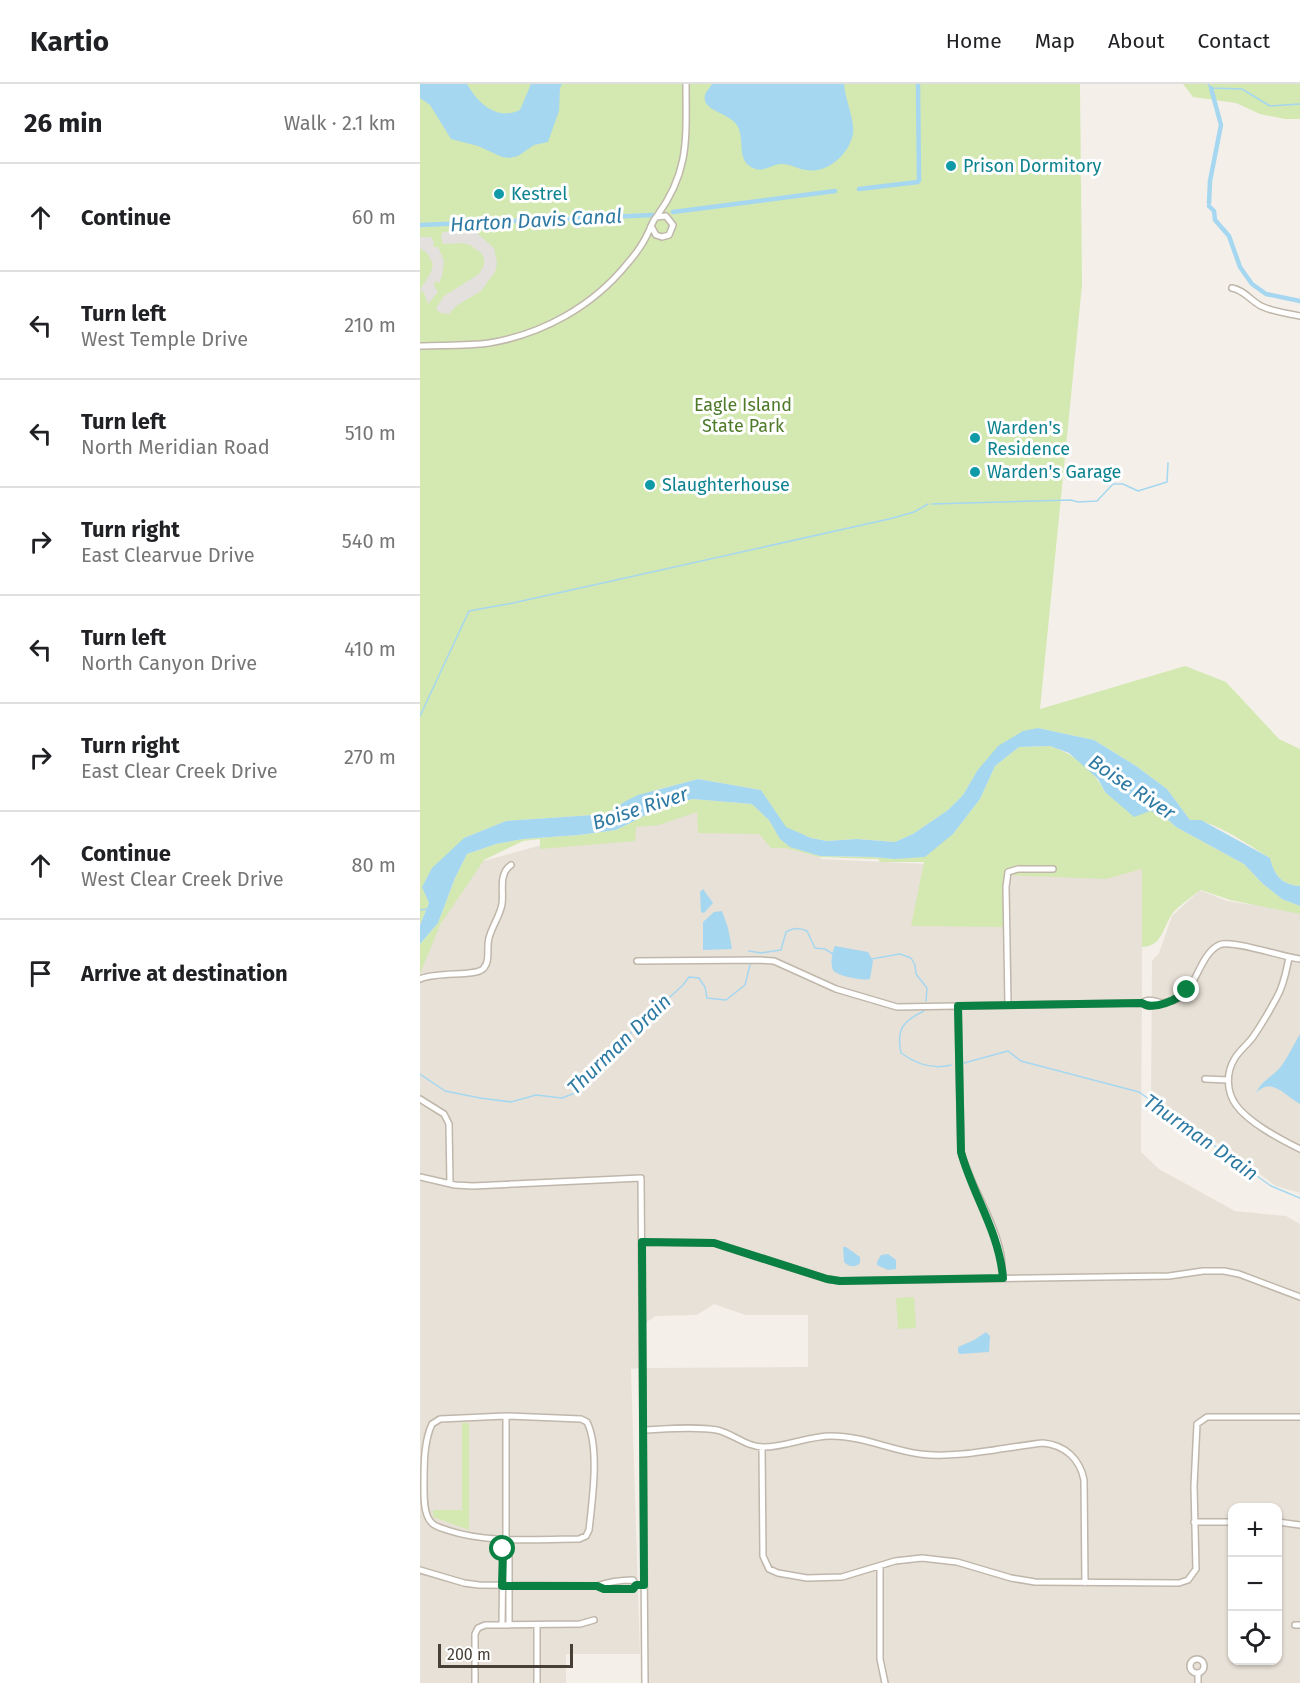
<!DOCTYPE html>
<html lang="en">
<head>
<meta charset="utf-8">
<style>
	body { margin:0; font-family:"Fira Sans",sans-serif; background:#f2f2f2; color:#202124 }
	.controls { position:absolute; right:18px; bottom:18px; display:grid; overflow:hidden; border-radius:12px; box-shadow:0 2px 4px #0004 }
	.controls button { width:54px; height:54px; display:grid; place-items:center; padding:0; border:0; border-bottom:2px solid #e0e0e0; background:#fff; color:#202124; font:30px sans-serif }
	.scale { position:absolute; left:18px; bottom:15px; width:135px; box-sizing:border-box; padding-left:6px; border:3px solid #484037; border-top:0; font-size:16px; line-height:21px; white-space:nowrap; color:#484037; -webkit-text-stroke:4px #fff; paint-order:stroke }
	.stop { position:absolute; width:18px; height:18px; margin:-14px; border:4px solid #0b8043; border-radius:50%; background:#fff }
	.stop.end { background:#0b8043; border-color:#fff; box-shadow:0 2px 6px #0008 }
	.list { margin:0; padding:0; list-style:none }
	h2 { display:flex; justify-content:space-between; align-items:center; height:78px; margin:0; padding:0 24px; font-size:26px }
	h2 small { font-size:20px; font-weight:400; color:#757577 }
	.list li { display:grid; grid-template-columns:39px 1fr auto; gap:18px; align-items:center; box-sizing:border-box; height:108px; padding:0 24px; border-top:2px solid #e0e0e0 }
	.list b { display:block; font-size:22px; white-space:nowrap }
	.list p { margin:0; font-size:20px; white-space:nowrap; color:#757577 }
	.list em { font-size:20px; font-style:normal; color:#757577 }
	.icon { flex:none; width:33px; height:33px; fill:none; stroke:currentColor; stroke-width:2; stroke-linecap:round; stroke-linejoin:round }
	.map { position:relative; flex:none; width:880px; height:1599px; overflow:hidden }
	header { display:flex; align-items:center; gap:36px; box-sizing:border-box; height:84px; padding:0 30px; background:#fff; border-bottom:2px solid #e0e0e0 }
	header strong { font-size:28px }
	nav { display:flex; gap:33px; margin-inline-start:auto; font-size:21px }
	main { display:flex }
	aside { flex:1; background:#fff }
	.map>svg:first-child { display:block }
</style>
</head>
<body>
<header>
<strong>Kartio</strong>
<nav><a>Home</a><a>Map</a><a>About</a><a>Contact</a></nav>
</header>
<main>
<aside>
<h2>26 min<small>Walk · 2.1 km</small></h2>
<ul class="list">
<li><svg class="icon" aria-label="ahead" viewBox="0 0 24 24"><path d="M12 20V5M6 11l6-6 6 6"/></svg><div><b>Continue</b></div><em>60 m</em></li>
<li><svg class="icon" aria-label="left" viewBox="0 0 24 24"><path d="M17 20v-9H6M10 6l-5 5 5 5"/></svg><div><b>Turn left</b><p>West Temple Drive</p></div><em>210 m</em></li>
<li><svg class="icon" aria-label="left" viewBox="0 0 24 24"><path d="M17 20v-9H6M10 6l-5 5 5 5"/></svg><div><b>Turn left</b><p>North Meridian Road</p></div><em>510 m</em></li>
<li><svg class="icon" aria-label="right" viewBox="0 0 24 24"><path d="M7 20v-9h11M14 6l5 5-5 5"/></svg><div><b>Turn right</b><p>East Clearvue Drive</p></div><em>540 m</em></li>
<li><svg class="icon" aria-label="left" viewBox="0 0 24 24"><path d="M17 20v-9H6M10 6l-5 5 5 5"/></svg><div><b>Turn left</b><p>North Canyon Drive</p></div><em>410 m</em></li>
<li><svg class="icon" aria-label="right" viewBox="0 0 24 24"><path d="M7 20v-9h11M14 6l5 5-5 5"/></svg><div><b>Turn right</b><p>East Clear Creek Drive</p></div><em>270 m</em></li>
<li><svg class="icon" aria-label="ahead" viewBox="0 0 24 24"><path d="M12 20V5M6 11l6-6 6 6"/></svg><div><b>Continue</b><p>West Clear Creek Drive</p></div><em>80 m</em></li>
<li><svg class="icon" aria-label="arrive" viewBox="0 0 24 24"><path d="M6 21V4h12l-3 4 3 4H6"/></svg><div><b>Arrive at destination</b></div></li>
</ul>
</aside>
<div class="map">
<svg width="880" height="1599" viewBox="0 0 880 1599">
	<rect width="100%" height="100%" fill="#f4f0e9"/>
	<!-- residential -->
	<path fill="#e8e1d7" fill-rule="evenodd" d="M273,716l66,6 63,53 104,5 217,-45 -2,333 18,17 76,42 51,5 14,8v459h-652l-2,-315 162,-1v-52h-63l-31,-11 -17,11 -41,1 -11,7 -2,-150 -4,1v194l-8,1 9,285h-74v29h-146v-730l10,-10 46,-80 69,-19 90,-7v-11zM812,1424h46v152h-46z
		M779,807h3l25,10 73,11v281l-24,-7 -125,-91 1,-134 7,-8 13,-37z"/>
	<!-- green -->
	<path fill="#d4e8b2" d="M0,0h660l2,201 -42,424 145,-43 41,16 53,57 21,10v137c-18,-1 -26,-11 -30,-28 -20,-12 -57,-39 -80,-38l-23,-31 -31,-23 -42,-26 -56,-12 -61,43 -14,24 -15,15 -35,24 -18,8 -38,-3 -30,2 -16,-3 -25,-10 -25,-38 -63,-11 -42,11 -32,12 -16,12 -102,7 -42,17 -35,65 -9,22z
		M763,0h117v35h-15l-25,-5 -24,-11 -43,-6z
		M630,662c26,9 42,22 55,46l58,23 13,12 68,37 19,20 19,15 18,7v8l-70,-14 -29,-10c-3,1 -28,21 -29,24 -9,13 -10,33 -30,33v-78l-36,10 -102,-4 -1,52 -92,-1 13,-64h-44l-2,-3h-5l-53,-2 -35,-9h-14l-12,-14 -61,-1 -1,-21 -38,13 -23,2 -1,14 -95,8v-10l-17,2 -39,19 -44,65 -20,49v-30l18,-21 17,-45 12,-24 29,-10 27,-5 57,-4 36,-5 30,-15 46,-16 60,5 17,16 11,19 10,8 30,9 53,1 21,2 59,-25 27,-35 15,-33 24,-19z
		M494,1213l2,31 -18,1 -2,-31z
		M42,1339h7v107l-36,-13v-7h29z"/>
	<!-- parking -->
	<path fill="#e3e0dd" d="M55,147l19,17 3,15 -2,9 -14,19 -25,15 -7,8 -9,-1 -4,-5 8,-12 35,-22 5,-9v-7l-3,-5 -11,-8 -8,-2 -19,1 -2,-8 2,-4z
		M0,153h11l3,5 -1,5h5l6,14 -2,15 -3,7 -3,-2 -2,4 4,7 -10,12 -4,-11 -4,-3 11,-18 2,-8 -6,-11 -7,-5z"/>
	<!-- water -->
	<path fill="#a6d7f0" d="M0,0h47c11,19 29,37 53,26l11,-26h31l-2,4 -1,23 -11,31 -14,3 -16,11 -8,2 -8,-1 -24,-11 -27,-7 -21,-34 -10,-7z
		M292,0h132c1,16 11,35 9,50 -4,20 -25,40 -47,36 -9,-1 -16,-7 -26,-6 -9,1 -17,9 -27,4 -17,-8 -8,-27 -15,-41 -7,-15 -37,-15 -33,-32 1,-4 5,-7 7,-11z
		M618,644l56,12 42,26 31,23 23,31h11l69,38c4,17 12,27 30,28v20l-18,-7 -19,-15 -19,-20 -68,-37 -13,-12 -13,-4 -16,6 -29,-25 -7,-13 -29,-26 -19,-7 -31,1 -24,19 -15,33 -27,35 -28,23 -31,2 -21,-2 -53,-1 -30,-9 -10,-8 -11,-19 -17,-16 -60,-5 -46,16 -30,15 -37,5 -56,4 -27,5 -29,10 -12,24 -17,45 -18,21v-19l9,-22 -7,-16 10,-19 32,-30 42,-17 102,-7 16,-12 14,-7 60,-16 63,11 25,37 25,11 16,3 30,-2 38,3 18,-8 35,-24 15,-15 14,-24 21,-25 25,-15z
		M283,805l10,14 -9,10 -3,-1 -1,-20z
		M302,827l6,17 4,21 -29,1v-28l11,-10z
		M415,862l33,6 5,9 -3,18c-6,2 -34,-3 -37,-9 -3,-6 -1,-18 2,-24z
		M880,950v70c-14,-7 -28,-28 -44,-11 5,-12 19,-18 26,-28 7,-10 12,-21 18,-31z
		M423,1163h3l14,10v6c-5,5 -11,4 -16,-1z
		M468,1170l8,6v9l-8,1 -11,-5v-3l4,-7z
		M566,1248l4,4 -1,16 -29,2 -2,-2v-5l16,-7z"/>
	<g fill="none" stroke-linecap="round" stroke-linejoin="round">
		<!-- stream -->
		<path stroke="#a6d7f0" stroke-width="1.5" d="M788,0l3,4 31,1 28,17 30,-2
			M512,420l139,-4 7,2 19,-1 16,-17h10l15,7 29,-9 1,-19
			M0,632l49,-105 44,-8 376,-84 25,-7 14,-8
			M0,826l8,-1
			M329,867l12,2 20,-3 5,-18c7,-4 12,-5 21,-1l8,17 10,1 8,5
			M451,875l29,-5 11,4 4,7 1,9 11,14 -1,13
			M504,927c-21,10 -28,18 -23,42 15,11 31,17 50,12
			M544,979l44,-12 13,10 118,31 132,94 29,12
			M0,990l25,17 35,7 31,4 25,-7 26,3 13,-5 11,-12 9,-15 88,-81 6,-8 10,1 6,9 2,11 19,2 19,-15 5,-20"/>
		<!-- canal -->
		<path stroke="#a6d7f0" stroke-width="4.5" d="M439,105l59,-7 1,-2 -1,-96
			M789,119l1,-22 11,-56 -10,-37
			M789,122l5,5 1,9 14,16 11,31 12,17 14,10 34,7
			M253,128l162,-21
			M0,141l233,-10"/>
		<defs>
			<path id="minor" d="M237,132c33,-45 29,-78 29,-132
				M812,204c12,2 18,12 29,18 12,6 26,7 39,10
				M0,262c23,-1 47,0 69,-3 54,-9 104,-37 138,-79 8,-9 16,-20 21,-31 3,-6 4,-11 8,-16l10,-1 7,9 -4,10 -7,2 -6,-2 -5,-9
				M869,874c-3,13 -5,27 -12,39 -7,13 -15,27 -24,40 -5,7 -13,13 -18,21 -9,14 -9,33 1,47 13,18 44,34 64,44
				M217,877l122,-1 15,1 62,28 61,18 245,-4
				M0,895c18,-8 54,-2 63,-10 8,-8 3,-21 6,-31 3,-12 11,-22 13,-34 2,-13 -4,-30 9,-39
				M742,919c-8,-2 -14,-5 -20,0 6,5 10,3 17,1 6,-2 12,-2 18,-5 20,-10 22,-44 42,-54 12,-6 63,12 81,14
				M588,921l-2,-118 2,-15 10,-3h35
				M538,922l3,146c10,35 33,67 40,103 1,7 1,16 2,23
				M785,995l23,1
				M0,1015l24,15 5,10 1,60
				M0,1093l35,8 18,1 168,-8 4,505
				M222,1158l72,1 113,36 13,2 329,-5 34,-5h21l15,3 61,23
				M86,1332l75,3 6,3c13,26 5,80 2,108l-3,6 -7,3c-43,0 -90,5 -132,-9 -5,-2 -12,-3 -16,-8 -8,-8 -7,-29 -7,-40 0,-18 0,-41 8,-58l8,-5z
				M86,1332v125
				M224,1346c23,-1 50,-4 73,0 17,4 29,17 47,17 22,0 44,-11 67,-11 32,0 59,14 89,18 37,5 85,-7 123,-11 22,2 37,16 41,37l1,103
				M342,1363l1,109 6,13 9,4 29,5 35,-1 53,-16 27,-3 35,4 54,16 24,4 144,1 9,-3 8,-11 -2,-83 3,-62 10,-7h93
				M774,1438h38
				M858,1438l22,3
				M460,1482v93l5,24
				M0,1486l44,13 15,2 118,1
				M216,1501l-3,4h-29l-7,-3c11,-4 24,-6 36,-6l3,5h8
				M82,1541l1,-76 3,-4 3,4v76
				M875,1541h5
				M770 1582a7 7 0 1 1 14 0a7 7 0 1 1-14 0Z
				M778,1589v10
				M55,1599v-49l3,-6 7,-3 95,-1 14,-4
				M117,1599v-58"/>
		</defs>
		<!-- minor casing -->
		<use href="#minor" stroke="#c0b7ab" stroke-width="8"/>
		<!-- minor -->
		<use href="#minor" stroke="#fff" stroke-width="5"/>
	</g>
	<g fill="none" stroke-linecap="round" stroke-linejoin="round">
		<!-- route -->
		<path stroke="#0b8043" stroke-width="8" d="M83,1465l-1,37h95l7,3h29l3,-4h8l-2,-343 72,1 113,36 13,2 163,-3c-4,-47 -30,-82 -42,-126l-3,-146 184,-3c11,8 36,-3 45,-13"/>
	</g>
	<!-- markers -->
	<g fill="#0f9aa8" stroke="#fff" stroke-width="2">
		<circle cx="531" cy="82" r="6"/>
		<circle cx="79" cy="110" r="6"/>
		<circle cx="555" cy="354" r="6"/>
		<circle cx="555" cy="388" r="6"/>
		<circle cx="230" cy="401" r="6"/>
	</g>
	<g text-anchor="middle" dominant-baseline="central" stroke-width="6" stroke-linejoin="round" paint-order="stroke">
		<!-- culture labels -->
		<g font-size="18" fill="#0d838f" stroke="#fff" text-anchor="start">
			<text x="543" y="82">Prison Dormitory</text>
			<text x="91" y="110">Kestrel</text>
			<text x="567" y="344">Warden's<tspan x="567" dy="21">Residence</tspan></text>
			<text x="567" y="388">Warden's Garage</text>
			<text x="242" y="401">Slaughterhouse</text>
		</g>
		<!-- park labels -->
		<g font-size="18" fill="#4e7a2a" stroke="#fff">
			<text x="323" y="321">Eagle Island<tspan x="323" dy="21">State Park</tspan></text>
		</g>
		<!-- water labels -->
		<g font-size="20" font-style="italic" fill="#2e7aa3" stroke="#fff">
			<text transform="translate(116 136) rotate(-3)">Harton Davis Canal</text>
			<text transform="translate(712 703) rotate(34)">Boise River</text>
			<text transform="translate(220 724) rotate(-18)">Boise River</text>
			<text transform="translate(199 960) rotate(-44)">Thurman Drain</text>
			<text transform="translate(781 1053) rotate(35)">Thurman Drain</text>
		</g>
	</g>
</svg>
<div class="controls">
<button>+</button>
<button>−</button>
<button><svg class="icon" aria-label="locate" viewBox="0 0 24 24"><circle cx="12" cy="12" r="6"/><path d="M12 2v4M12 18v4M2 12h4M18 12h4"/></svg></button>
</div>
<div class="scale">200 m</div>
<div class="stop" style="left:83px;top:1465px"></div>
<div class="stop end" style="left:767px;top:906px"></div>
</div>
</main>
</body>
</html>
